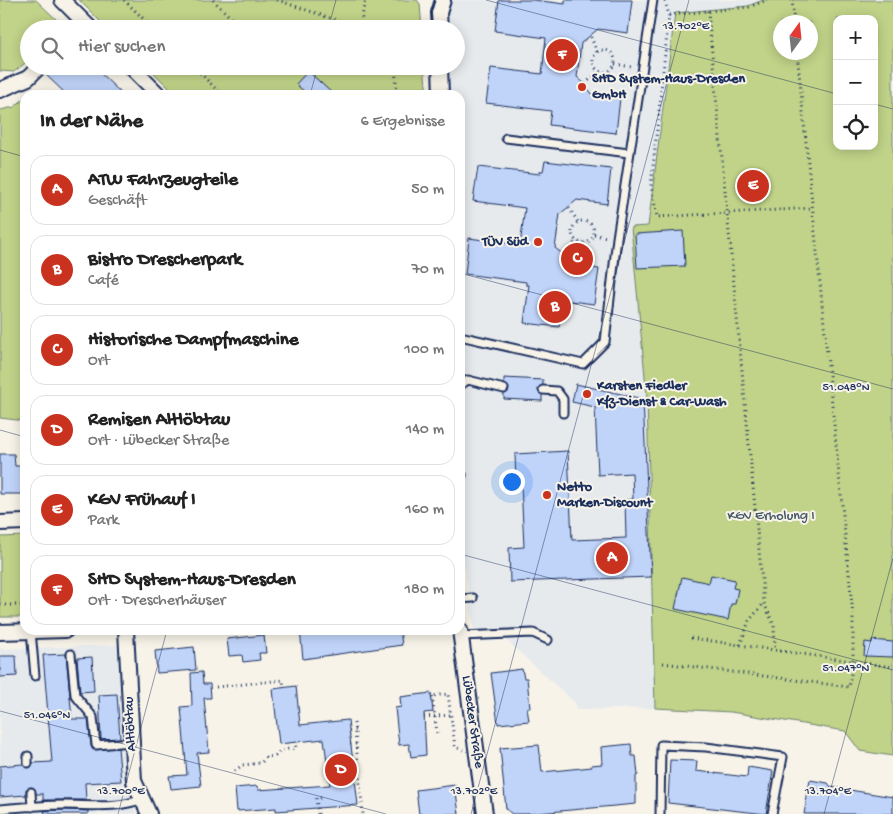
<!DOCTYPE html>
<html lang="de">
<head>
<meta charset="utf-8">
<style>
	body { margin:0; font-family:"Gochi Hand",sans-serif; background:#f2f2f2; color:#222 }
	.controls { position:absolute; right:15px; top:15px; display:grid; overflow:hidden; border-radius:10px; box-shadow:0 2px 12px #0003 }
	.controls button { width:45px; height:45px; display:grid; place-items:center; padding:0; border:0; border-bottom:1px solid #e0e0e0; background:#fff; color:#222; font:25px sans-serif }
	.compass { position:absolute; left:773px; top:15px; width:45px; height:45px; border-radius:50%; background:#fff; box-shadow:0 2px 12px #0003; rotate:15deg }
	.you { position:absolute; left:511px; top:481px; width:18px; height:18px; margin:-12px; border:4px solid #fff; border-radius:50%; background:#1a73e8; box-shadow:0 0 0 8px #1a73e833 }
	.badge { display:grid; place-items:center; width:32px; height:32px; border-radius:50%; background:#c8321e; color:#fff; font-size:16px; font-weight:700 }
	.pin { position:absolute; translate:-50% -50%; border:2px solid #fff; box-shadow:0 1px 5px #0006 }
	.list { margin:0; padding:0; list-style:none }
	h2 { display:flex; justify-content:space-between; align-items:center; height:65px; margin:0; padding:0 20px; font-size:21px }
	h2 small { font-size:16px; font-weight:400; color:#767676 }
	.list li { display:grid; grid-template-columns:32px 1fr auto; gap:15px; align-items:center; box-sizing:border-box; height:70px; margin:0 10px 10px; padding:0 10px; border:1px solid #e0e0e0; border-radius:15px }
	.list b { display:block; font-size:19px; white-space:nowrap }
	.list p { margin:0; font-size:16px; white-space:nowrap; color:#767676 }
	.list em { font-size:16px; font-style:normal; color:#767676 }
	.icon { flex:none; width:28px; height:28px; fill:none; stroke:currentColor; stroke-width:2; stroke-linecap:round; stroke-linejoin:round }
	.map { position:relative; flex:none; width:893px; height:814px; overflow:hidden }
	.search { position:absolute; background:#fff; box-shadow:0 2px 12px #0003; left:20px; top:20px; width:445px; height:55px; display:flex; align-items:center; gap:12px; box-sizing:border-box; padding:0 18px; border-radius:28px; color:#767676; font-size:19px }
	.panel { position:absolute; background:#fff; box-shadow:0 2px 12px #0003; left:20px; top:90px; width:445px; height:545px; border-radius:15px }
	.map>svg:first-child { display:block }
</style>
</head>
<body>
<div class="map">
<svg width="893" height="814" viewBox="0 0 893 814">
	<rect width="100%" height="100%" fill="#f7f3e8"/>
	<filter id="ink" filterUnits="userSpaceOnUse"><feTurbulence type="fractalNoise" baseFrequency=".02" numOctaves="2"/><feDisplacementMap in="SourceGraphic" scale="10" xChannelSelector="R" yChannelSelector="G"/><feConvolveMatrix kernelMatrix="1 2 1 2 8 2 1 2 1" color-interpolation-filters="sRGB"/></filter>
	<g filter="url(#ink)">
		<!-- built -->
		<path fill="#e6eaed" d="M443,0h320l-15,6 -73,7 -27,213 -17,2 16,170 8,310 -79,2 -1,-7 -69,-63 -30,2 -16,-106v-441h-19l-1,-29h16v-37h-16z
			M118,645l9,145 10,24h-137v-165z"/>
		<!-- green -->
		<path fill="#c0d388" stroke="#6e8173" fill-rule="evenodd" d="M0,0h36l26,25 -3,4h-30v31l-15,12 -14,-1z
			M79,0h338l3,4 2,25h-314z
			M763,0h130v756l-33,-5 -15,-20 -114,-19 -76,-4 -8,-310 -16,-171 17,-1 27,-213 73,-7zM837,19h37v127h-37zM780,22h30v30h-30z
			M147,66h277l3,29h-251z
			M25,98v323l-25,-3v-308l14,-3z
			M25,536v81h-25v-80z"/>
		<!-- building -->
		<path fill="#c0d4f9" stroke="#1b2f5e" d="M499,0h34l32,4v-4h67l-4,33 -30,-4 -17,14 -4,34 8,7 7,10 28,4 -4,35 -67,-8 2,-14 -65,-8 5,-35 51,6 4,-36 -51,-7z
			M52,66h41l30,29h-56l-22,-21z
			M308,71l26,24h-26l-12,-11z
			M545,161l66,8 -4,35 -30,-4 -17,14 -5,34 9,7 6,10 29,4 -5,35 -31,-4 -4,27 -35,-4 5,-38h-3v-3l-61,-8 4,-36 51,7 5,-37 -52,-7 5,-34 62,7v-3h3z
			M683,231l2,35 -48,2 -2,-34z
			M504,378l39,2v5l-5,5 4,5v6l-38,-2v-5l5,-4 -5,-6z
			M576,384l67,15 8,178 -141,5 -1,-34 15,-1 -3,-63h-5l-1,-30 53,-3 4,89 54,-2 -1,-38 8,-1 -1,-26 -34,2 -3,-68 -23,-5z
			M0,454h14l1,12h8l1,28h-24z
			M711,575l24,5 -2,8 5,1 -3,15h-4l-3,16 -53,-11 7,-32 27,6z
			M300,630h100l2,15 -99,14z
			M264,635l2,18h-7l1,7 -17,2 -1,-7 -13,1 -2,-17z
			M872,640l21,2v15l-29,-1 1,-14 7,1z
			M194,647l2,23 -39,3 -2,-22z
			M66,654l6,65h16l3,27 2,4 25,-2 3,33 -36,2 1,17h-43v-6h-7l-1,-5 -4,-2 -5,2v6l-26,2v-31l23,-2 5,4 5,-5 19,-1 -9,-107z
			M0,656h16l1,20 -17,1z
			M92,657l2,34 -14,1 -3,-34z
			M522,669l2,9h3l3,30h-3l2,13 -31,3 -7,-51z
			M202,672l1,12h7l1,14h-7l5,54 -12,1 4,33 -30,3 -2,-13 18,-1 -6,-68 11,-1 -1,-33z
			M296,686l4,39 48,-5 10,85 -82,6v-3l-39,3 -2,-23 22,-2 1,4 72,-5 -6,-46 -45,5 -6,-55z
			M431,693l2,19 -9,1 2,42 -15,2 -2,-13 -10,1 -4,-37 6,-1 -1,-10z
			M117,694l3,44 -19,1 -2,-44z
			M631,744l1,12h4l2,19 -2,1v28l-109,10h-15l-6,-5 -6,-61 39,-3 3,27 50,-5 -1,-2 11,-1 -1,-17z
			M670,760l27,1 -1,10 51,6 1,-10 25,4 -7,43 -98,-11z
			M810,780l18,3 3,4 62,10v17h-89z
			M455,785l4,29h-40l-3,-24z
			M65,810l23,1v3h-43l-1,-3z"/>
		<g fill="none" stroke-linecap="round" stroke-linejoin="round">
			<defs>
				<path id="service" d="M506,138l123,15
					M460,336l123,28 22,-22 12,-104 36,-238
					M460,385l8,-5 36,9
					M543,390l14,1 6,8v14
					M460,475h2
					M460,599l13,-1
					M31,631l4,45
					M461,636l72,-3 15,7
					M71,654l4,41 18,22 3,28 36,-3
					M28,756v7
					M31,792l1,15
					M0,809c22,-2 44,-4 65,-4 25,0 53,4 77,-6
					M660,814l1,-69 45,2 77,10 -11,57"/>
				<path id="minor" d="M62,0l29,29
					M440,29l-1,-16 4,-13
					M130,66l29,29
					M440,66l1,29
					M0,90l28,-12 12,-12
					M0,523l25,-1
					M126,630l8,151 15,33
					M460,630l25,184
					M0,632l66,-2"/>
			</defs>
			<!-- service casing -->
			<use href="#service" stroke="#1b2f5e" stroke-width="11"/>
			<!-- minor casing -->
			<use href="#minor" stroke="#1b2f5e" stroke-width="18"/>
			<!-- path -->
			<path stroke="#1b2f5e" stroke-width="3" stroke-dasharray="1 4" stroke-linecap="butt" d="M124,0l30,29
				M213,0l29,29
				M277,0l86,29
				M792,0l2,22
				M665,1l4,14 -18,171 6,31 156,-9
				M708,11l56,592 10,22 1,25
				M669,15l80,-8 18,-7
				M360,28l5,-28
				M591,37l6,15
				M593 61a11 11 0 1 1 22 0a11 11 0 1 1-22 0Z
				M615,64l17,3
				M193,66l29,29
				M395,66l2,29
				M585,84l14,-13
				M569,208l9,14
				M572 232a11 11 0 1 1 22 0a11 11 0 1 1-22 0Z
				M594,235l13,2
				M564,255l12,-14
				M0,605h25
				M691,638l202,29
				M740,645l9,-24 15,-18
				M663,663l186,24 4,-26v-46l-56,-563
				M216,687l67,-7 1,8
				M424,717l26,-2
				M354,723l9,91
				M349,731l6,-1
				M437,733l-5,-37 16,-2 7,53 8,3
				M350,744h6
				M235,771l7,-6 19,-2 5,-6 9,-1 6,-6 15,-2 -1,-6
				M318,814l-2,-16h5"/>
			<!-- service -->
			<use href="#service" stroke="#f7f3e8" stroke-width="7"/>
			<!-- minor -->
			<use href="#minor" stroke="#f7f3e8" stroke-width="14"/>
		</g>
	</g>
	<!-- ticks -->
	<path fill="none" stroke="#1b2f5e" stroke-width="1" stroke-opacity="0.45" d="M486,0l351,94M328,29l8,-29M310,95l8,-29M874,104l19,5M0,150l25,7M460,273l433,116M0,430l25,7M460,554l433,116M0,711l386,103M118,814l49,-184M471,814l218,-814M824,814l69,-256"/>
	<!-- markers -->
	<g fill="#c8321e" stroke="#f7f3e8" stroke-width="2">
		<circle cx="582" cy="87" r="5"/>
		<circle cx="538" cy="242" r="5"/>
		<circle cx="587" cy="394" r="5"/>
		<circle cx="547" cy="495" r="5"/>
	</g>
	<g text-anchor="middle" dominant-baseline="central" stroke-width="4" stroke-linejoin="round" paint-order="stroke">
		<!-- poi labels -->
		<g font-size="14" font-weight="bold" fill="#1b2f5e" stroke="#f7f3e8" text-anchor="start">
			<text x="592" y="79">SHD System-Haus-Dresden<tspan x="592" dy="16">GmbH</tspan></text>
			<text x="528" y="242" text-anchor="end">TÜV Süd</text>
			<text x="597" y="386">Karsten Fiedler<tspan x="597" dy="16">Kfz-Dienst &amp; Car-Wash</tspan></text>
			<text x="557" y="487">Netto<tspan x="557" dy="16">Marken-Discount</tspan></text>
		</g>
		<!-- park labels -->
		<g font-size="14" fill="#445868" stroke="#f7f3e8">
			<text x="771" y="516">KGV Erholung I</text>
		</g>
		<!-- street labels -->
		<g font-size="14" fill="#1b2f5e" stroke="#f7f3e8">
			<text transform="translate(472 722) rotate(82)">Lübecker Straße</text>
			<text transform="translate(131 724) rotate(-93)">Altlöbtau</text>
		</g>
	</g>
	<g font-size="12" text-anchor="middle" fill="#1b2f5e" stroke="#f7f3e8" stroke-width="4" stroke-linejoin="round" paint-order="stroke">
		<text x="686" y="29">13.702°E</text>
		<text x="846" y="390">51.048°N</text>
		<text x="846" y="671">51.047°N</text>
		<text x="47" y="718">51.046°N</text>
		<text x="121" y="794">13.700°E</text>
		<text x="474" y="794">13.702°E</text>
		<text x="828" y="794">13.704°E</text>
	</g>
</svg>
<div class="controls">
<button>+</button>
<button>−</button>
<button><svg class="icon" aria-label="locate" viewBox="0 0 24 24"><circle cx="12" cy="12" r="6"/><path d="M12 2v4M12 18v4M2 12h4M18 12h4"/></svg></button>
</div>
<svg class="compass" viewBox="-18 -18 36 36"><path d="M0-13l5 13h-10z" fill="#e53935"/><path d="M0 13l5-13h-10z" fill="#767676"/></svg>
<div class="you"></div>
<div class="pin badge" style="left:612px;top:558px">A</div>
<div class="pin badge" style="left:555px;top:307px">B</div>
<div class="pin badge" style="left:577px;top:259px">C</div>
<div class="pin badge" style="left:341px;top:770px">D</div>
<div class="pin badge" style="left:753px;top:186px">E</div>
<div class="pin badge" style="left:562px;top:55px">F</div>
<div class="search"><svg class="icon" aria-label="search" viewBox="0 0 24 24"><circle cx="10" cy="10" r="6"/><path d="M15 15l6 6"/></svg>Hier suchen</div>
<section class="panel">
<h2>In der Nähe<small>6 Ergebnisse</small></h2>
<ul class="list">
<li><span class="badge">A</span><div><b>ATW Fahrzeugteile</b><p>Geschäft</p></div><em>50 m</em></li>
<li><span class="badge">B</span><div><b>Bistro Drescherpark</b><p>Café</p></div><em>70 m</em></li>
<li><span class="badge">C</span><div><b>Historische Dampfmaschine</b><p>Ort</p></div><em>100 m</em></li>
<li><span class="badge">D</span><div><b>Remisen Altlöbtau</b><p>Ort · Lübecker Straße</p></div><em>140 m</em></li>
<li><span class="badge">E</span><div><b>KGV Frühauf I</b><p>Park</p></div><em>160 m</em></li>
<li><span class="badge">F</span><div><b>SHD System-Haus-Dresden</b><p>Ort · Drescherhäuser</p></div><em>180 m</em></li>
</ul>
</section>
</div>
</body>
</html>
